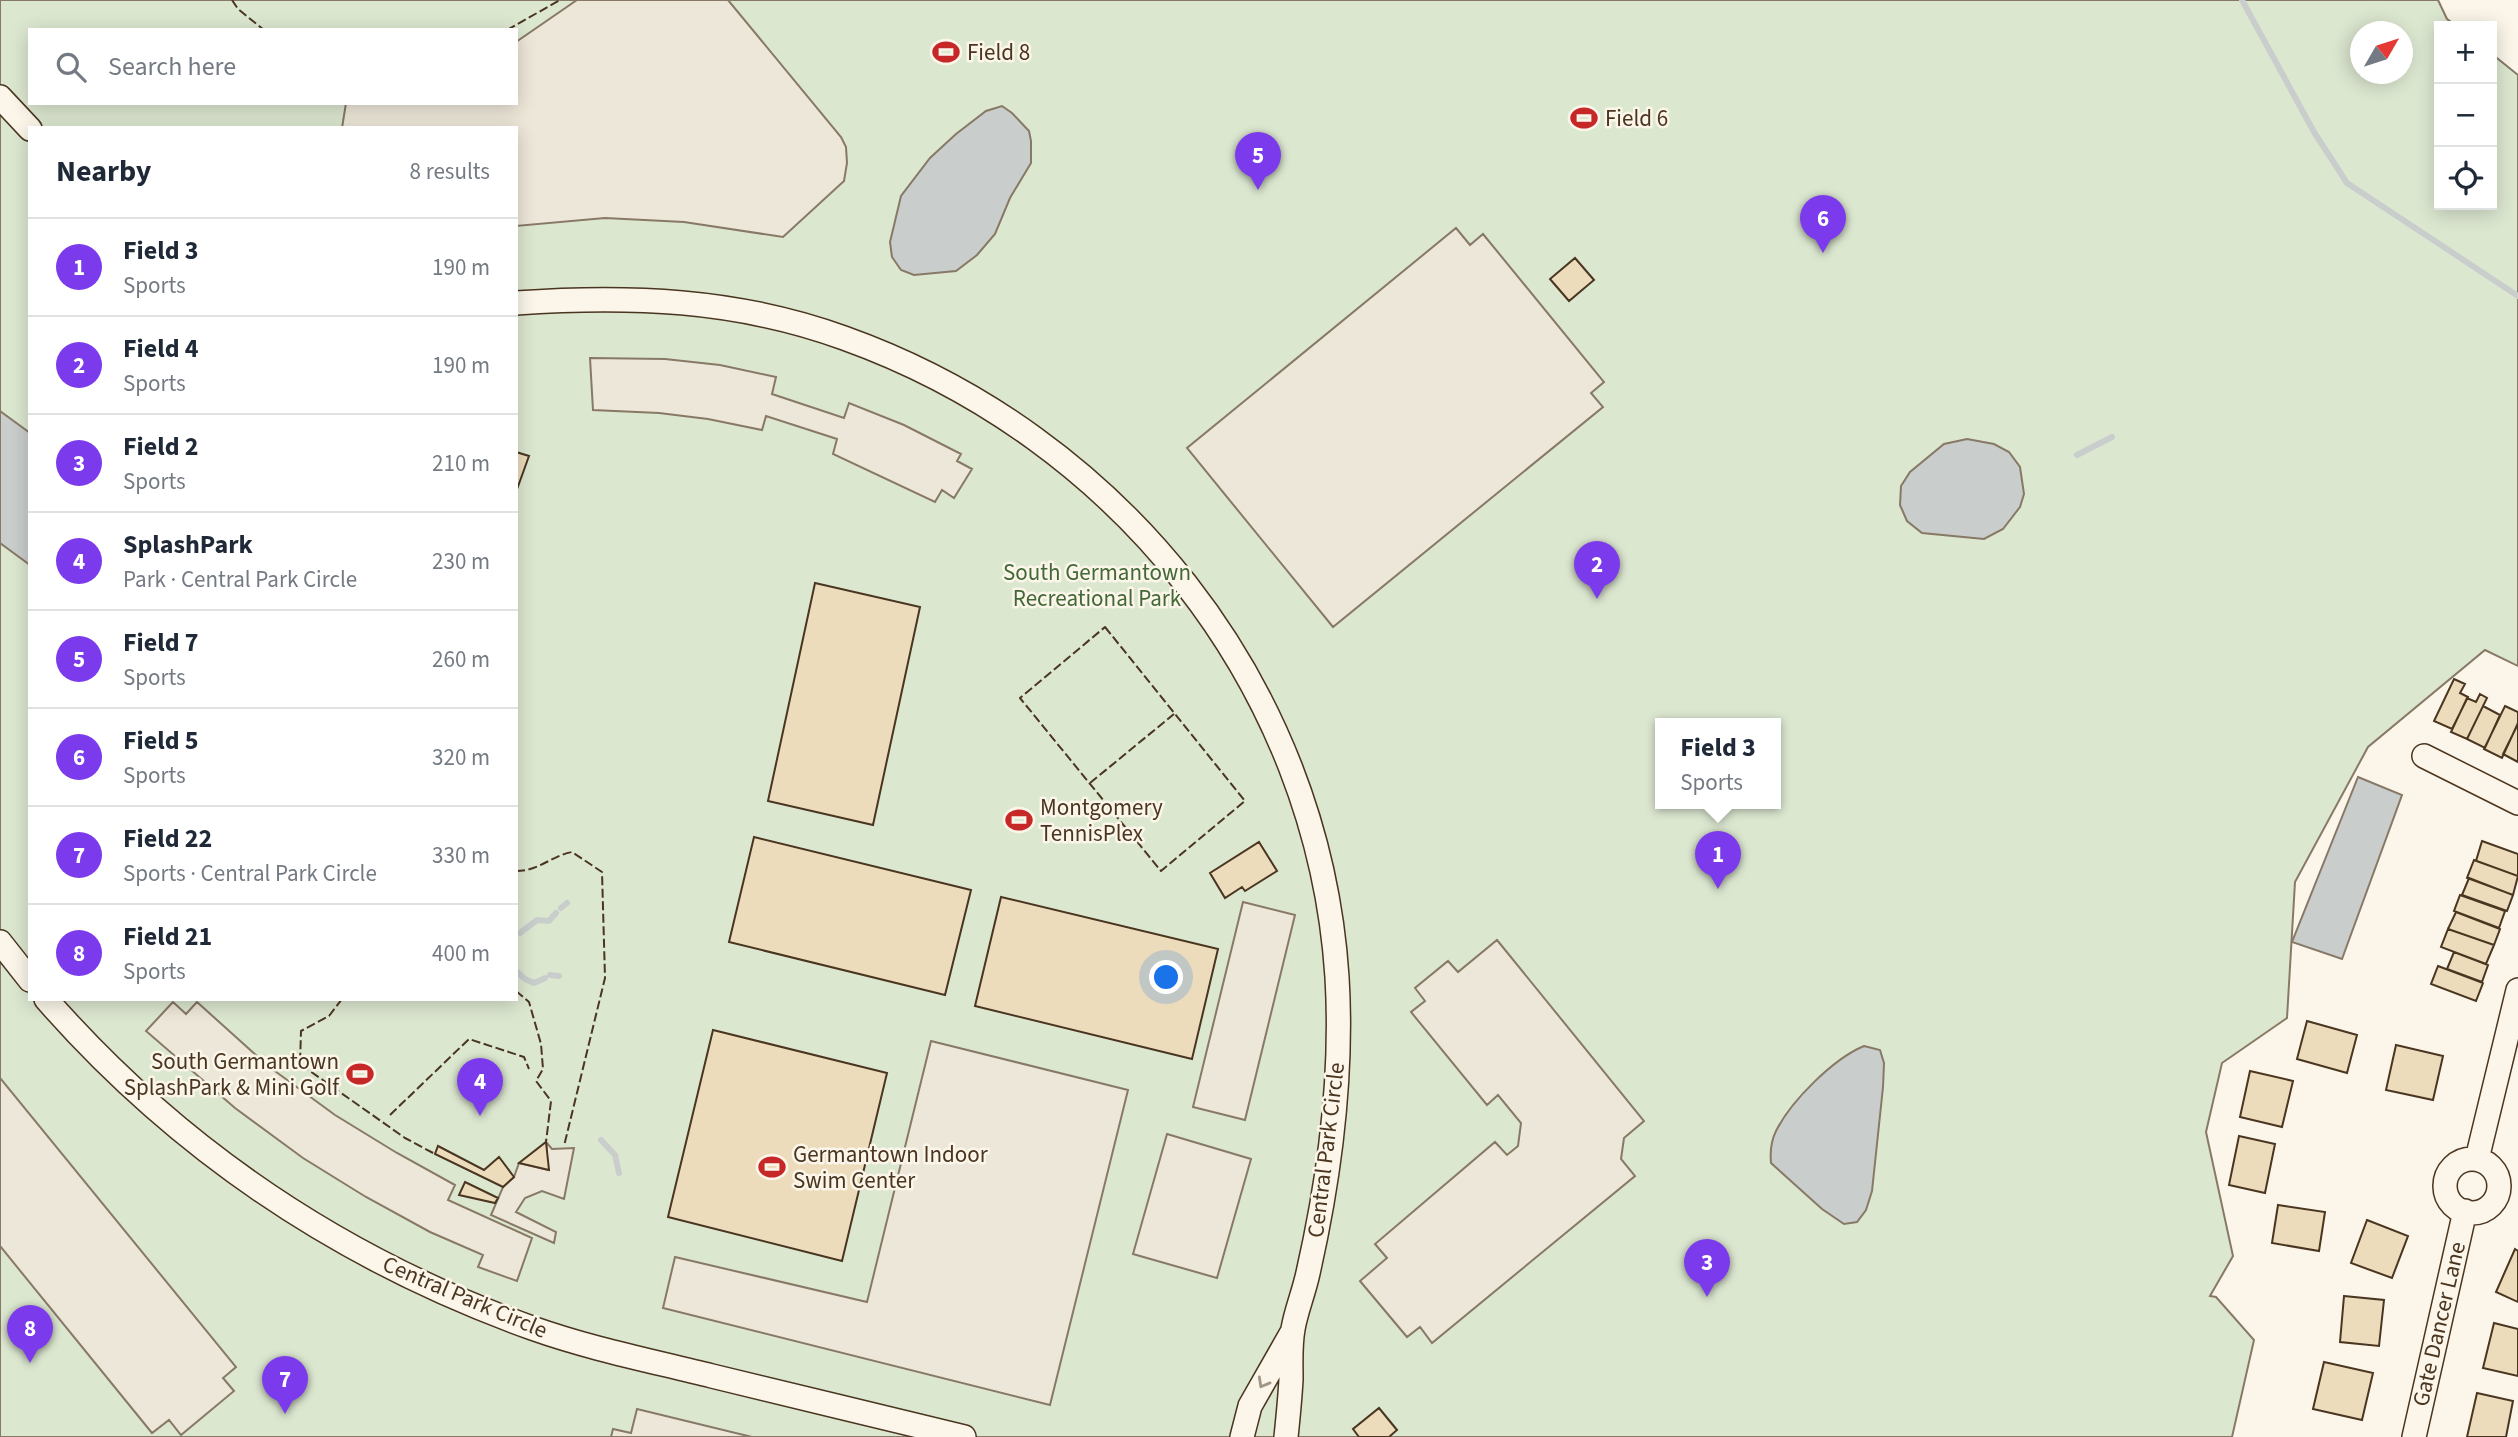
<!DOCTYPE html>
<html lang="en">
<head>
<meta charset="utf-8">
<style>
	body { margin:0; font-family:"Source Sans 3",sans-serif; background:#f6f6f7; color:#1f2937 }
	.controls { position:absolute; right:21px; top:21px; display:grid; overflow:hidden; border-radius:0px; box-shadow:0 4px 18px #0003 }
	.controls button { width:63px; height:63px; display:grid; place-items:center; padding:0; border:0; border-bottom:2px solid #e0e1e3; background:#fff; color:#1f2937; font:35px sans-serif }
	.compass { position:absolute; left:2350px; top:21px; width:63px; height:63px; border-radius:50%; background:#fff; box-shadow:0 4px 18px #0003; rotate:51deg }
	.you { position:absolute; left:1167px; top:978px; width:24px; height:24px; margin:-18px; border:5px solid #fff; border-radius:50%; background:#1a73e8; box-shadow:0 0 0 10px #1a73e833 }
	.badge { display:grid; place-items:center; width:46px; height:46px; border-radius:50%; background:#7c3aed; color:#fff; font-size:23px; font-weight:700 }
	.pin { position:absolute; translate:-50% -58px; filter:drop-shadow(0 2px 4px #0008) }
	.pin::after { content:''; position:absolute; top:37px; width:24px; height:21px; background:inherit; clip-path:polygon(0 0,100% 0,50% 100%) }
	.popup { position:absolute; left:1655px; top:718px; width:126px; height:91px; box-sizing:border-box; display:grid; place-content:center; border-radius:0px; background:#fff; filter:drop-shadow(0 2px 5px #0005); font-size:23px; white-space:nowrap; color:#747a83 }
	.popup b { font-size:26px; color:#1f2937 }
	.popup::after { content:''; position:absolute; left:50%; top:100%; margin-left:-14px; border:14px solid transparent; border-top-color:#fff }
	.list { margin:0; padding:0; list-style:none }
	h2 { display:flex; justify-content:space-between; align-items:center; height:91px; margin:0; padding:0 28px; font-size:30px }
	h2 small { font-size:23px; font-weight:400; color:#747a83 }
	.list li { display:grid; grid-template-columns:46px 1fr auto; gap:21px; align-items:center; box-sizing:border-box; height:98px; padding:0 28px; border-top:2px solid #e0e1e3 }
	.list b { display:block; font-size:26px; white-space:nowrap }
	.list p { margin:0; font-size:23px; white-space:nowrap; color:#747a83 }
	.list em { font-size:23px; font-style:normal; color:#747a83 }
	.icon { flex:none; width:38px; height:38px; fill:none; stroke:currentColor; stroke-width:2; stroke-linecap:round; stroke-linejoin:round }
	.map { position:relative; flex:none; width:2518px; height:1437px; overflow:hidden }
	.search { position:absolute; background:#fff; box-shadow:0 4px 18px #0003; left:28px; top:28px; width:490px; height:77px; display:flex; align-items:center; gap:18px; box-sizing:border-box; padding:0 24px; border-radius:0px; color:#747a83; font-size:26px }
	.panel { position:absolute; background:#fff; box-shadow:0 4px 18px #0003; left:28px; top:126px; width:490px; height:875px; border-radius:0px }
	.map>svg:first-child { display:block }
</style>
</head>
<body>
<div class="map">
<svg width="2518" height="1437" viewBox="0 0 2518 1437">
	<rect width="100%" height="100%" fill="#fbf6e9"/>
	<!-- green -->
	<path fill="#dce7d0" stroke="#887966" stroke-width="2" fill-rule="evenodd" d="M0,0h2438l9,19 10,7h-18v179h53v-151l26,21v591l-33,-16 -117,97 -73,135 -8,136 -65,45 -16,69 27,124 -23,40 6,1 38,43 -22,97h-2232zM30,30h486v73h-486zM2360,32h42v42h-42zM30,128h486v871h-486zM1660,723h116v80h-116z"/>
	<!-- parking -->
	<path fill="#ede7d9" stroke="#887966" stroke-width="2" d="M577,0h151l113,137 5,10 1,16 -3,18 -61,56 -99,-15 -79,-4 -89,8v-98h-174l4,-25h170v-61z
		M1456,228l14,17 13,-11 121,148 -13,11 12,14 -270,220 -146,-179z
		M590,358l75,1 55,6 56,12 -4,17 72,24 5,-15 55,22 57,29 -4,7 15,8 -18,29 -12,-8 -7,12 -102,-48 4,-15 -71,-23 -4,14 -54,-11 -49,-6 -66,-3z
		M1243,902l52,13 -50,205 -52,-13z
		M1497,940l147,181 -20,17 -3,21 14,17 -203,167 -12,-16 -13,10 -47,-56 27,-23 -12,-14 120,-102 12,13 11,-9 3,-23 -23,-28 -11,10 -76,-93 14,-11 -10,-13 33,-27 10,11z
		M173,1002l13,12 11,-12 71,64 67,49 62,38 58,32 -7,15 84,38 -15,43 -39,-14 5,-12 -53,-23 -64,-35 -63,-39 -68,-50 -89,-77z
		M931,1041l197,49 -78,315 -387,-97 12,-51 192,45z
		M0,1078l236,289 -13,11 11,13 -53,44 -12,-15 -17,13 -152,-187z
		M1167,1134l84,25 -34,119 -84,-24z
		M546,1142l6,7 22,-1 -10,51 -22,-8 -17,7 -9,14 40,20 -2,11 -63,-28 12,-28 11,-10 5,-14 29,7z
		M637,1409l115,28h-141l2,-8 18,4z"/>
	<!-- water -->
	<path fill="#c9cecd" stroke="#887966" stroke-width="2" d="M1002,106l10,7 17,18 2,10v22l-21,35 -15,36 -18,21 -21,16 -42,4 -13,-5 -9,-13 -2,-15 11,-46 29,-38 26,-24 30,-23z
		M0,411l30,22v132l-30,-22z
		M1967,439l27,5 15,8 11,15 4,27 -4,13 -17,22 -19,10 -62,-6 -15,-12 -7,-16 1,-19 9,-14 34,-28z
		M2358,777l44,18 -60,164 -50,-17z
		M1864,1046l16,4 4,13 -1,24 -11,104 -6,19 -9,12 -13,2 -22,-15 -51,-46c-1,-11 0,-22 5,-32 15,-30 57,-72 88,-85z"/>
	<g fill="none" stroke-linecap="round" stroke-linejoin="round">
		<!-- stream -->
		<path stroke="#c9cecd" stroke-width="6" d="M2242,0l72,132 33,51 171,113
			M2077,455l35,-18
			M561,908l6,-5
			M520,933l17,-13 12,1 7,-8
			M516,971l9,8 9,4 11,-5
			M550,975l9,1
			M601,1140l14,15 4,18"/>
	</g>
	<!-- building -->
	<path fill="#ecdcbc" stroke="#4a3520" stroke-width="2" d="M1575,258l19,22 -25,21 -19,-22z
		M516,452l13,4 -13,36z
		M815,583l105,24 -47,218 -105,-24z
		M2454,679l11,5 -5,9 8,4 -16,32 -18,-8z
		M2480,694l7,4 -20,41 -16,-7 16,-34 9,4z
		M2483,706l17,9 -15,33 -18,-9z
		M2505,706l13,6v11l-16,35 -18,-9z
		M2518,724v38l-15,-8z
		M754,837l217,53 -26,105 -216,-53z
		M2482,841l36,13v22l-42,-15z
		M1259,842l18,29 -32,20 -3,-4 -17,11 -15,-25z
		M2474,860l44,16 -5,19 -46,-17z
		M2469,878l44,17 -6,16 -45,-16z
		M2460,895l45,16 -6,17 -45,-17z
		M1001,897l217,52 -26,110 -217,-53z
		M2456,912l44,17 -6,16 -46,-16z
		M2448,929l46,16 -8,19 -45,-17z
		M2454,952l34,13 -6,17 -35,-13z
		M2438,966l45,17 -7,18 -45,-17z
		M2307,1021l50,14 -10,38 -50,-14z
		M713,1030l174,43 -45,188 -174,-44z
		M2396,1045l47,11 -10,44 -47,-10z
		M2250,1071l43,10 -11,46 -42,-10z
		M2239,1136l36,8 -10,49 -36,-8z
		M546,1142l3,28 -30,-7z
		M438,1146l46,24 15,-13 15,20 -11,10 -68,-33z
		M465,1182l33,16 -3,5 -36,-8z
		M2278,1205l47,7 -6,39 -47,-8z
		M2367,1220l41,16 -16,42 -41,-15z
		M2515,1249l3,2v51l-22,-10z
		M2344,1296l40,4 -5,46 -39,-4z
		M2494,1323l24,6v47l-35,-8z
		M2324,1362l49,11 -11,47 -49,-11z
		M2477,1393l36,8 -7,36h-39z
		M1379,1408l18,22 -8,7h-30l-6,-8z"/>
	<g fill="none" stroke-linecap="round" stroke-linejoin="round">
		<defs>
			<path id="minor" d="M0,97l30,32
				M516,303c112,-8 221,-4 328,35 274,98 474,346 493,639 6,100 -7,199 -29,296 -4,19 -12,38 -15,56 -3,16 -2,34 -2,50 -1,19 -3,39 -5,58
				M2424,756l94,47
				M0,942l30,38
				M46,999c133,152 297,261 486,329 59,21 120,33 180,48 84,20 168,41 252,61
				M2477,1159l41,-169
				M2445 1186a27 27 0 1 1 54 0a27 27 0 1 1-54 0Z
				M1242,1437l8,-31 41,-72
				M2414,1437l51,-226"/>
		</defs>
		<!-- minor casing -->
		<use href="#minor" stroke="#4a3520" stroke-width="26"/>
		<!-- minor -->
		<use href="#minor" stroke="#fbf6e9" stroke-width="23"/>
		<!-- fence -->
		<path stroke="#4a3520" stroke-width="2" stroke-dasharray="9 3.5" stroke-linecap="butt" d="M232,0l6,9 26,21
			M507,30l53,-30
			M1105,627l140,174 -84,70 -141,-173z
			M1090,783l84,-69
			M516,871c23,0 35,-15 56,-19l30,20 3,106 -41,168
			M516,991l13,11 12,42 2,25 -7,12 15,20 -5,41
			M342,999l-13,17 -28,15 -1,33 105,74 30,16
			M390,1115l79,-76 55,18 5,12"/>
	</g>
	<!-- one-way arrows -->
	<defs><path id="oneway-chevron" d="M-2-3.5L2.5 0L-2 3.5" fill="none" stroke-width="1.6" stroke-linecap="round" stroke-linejoin="round" transform="scale(1.75)"/></defs>
	<use stroke="#a29684" href="#oneway-chevron" transform="translate(1263 1383) rotate(119)"/>
	<!-- icons -->
	<defs>
		<symbol id="stadium-bare" viewBox="-9 -9 18 18"><path d="M0-5a6.5 5 0 1 0 0 10a6.5 5 0 1 0 0-10ZM-3.5-1.8h7v3.6h-7Z" fill="#c62828" stroke="#fbf6e9" stroke-width="2.5" paint-order="stroke"/></symbol>
	</defs>
	<g fill-rule="evenodd">
		<use href="#stadium-bare" x="927" y="33" width="38" height="38"/>
		<use href="#stadium-bare" x="1565" y="99" width="38" height="38"/>
		<use href="#stadium-bare" x="1000" y="801" width="38" height="38"/>
		<use href="#stadium-bare" x="341" y="1055" width="38" height="38"/>
		<use href="#stadium-bare" x="753" y="1148" width="38" height="38"/>
	</g>
	<g text-anchor="middle" dominant-baseline="central" stroke-width="5" stroke-linejoin="round" paint-order="stroke">
		<!-- poi labels -->
		<g font-size="23" fill="#4a3520" stroke="#fbf6e9" text-anchor="start">
			<text x="967" y="52">Field 8</text>
			<text x="1605" y="118">Field 6</text>
			<text x="1040" y="807">Montgomery<tspan x="1040" dy="26">TennisPlex</tspan></text>
			<text x="339" y="1061" text-anchor="end">South Germantown<tspan x="339" dy="26">SplashPark &amp; Mini Golf</tspan></text>
			<text x="793" y="1154">Germantown Indoor<tspan x="793" dy="26">Swim Center</tspan></text>
		</g>
		<!-- park labels -->
		<g font-size="23" fill="#436837" stroke="#fbf6e9">
			<text x="1097" y="572">South Germantown<tspan x="1097" dy="26">Recreational Park</tspan></text>
		</g>
		<!-- street labels -->
		<g font-size="23" fill="#4a3520" stroke="#fbf6e9">
			<text transform="translate(1326 1150) rotate(-83)">Central Park Circle</text>
			<text transform="translate(465 1297) rotate(23)">Central Park Circle</text>
			<text transform="translate(2439 1324) rotate(-77)">Gate Dancer Lane</text>
		</g>
	</g>
</svg>
<div class="controls">
<button>+</button>
<button>−</button>
<button><svg class="icon" aria-label="locate" viewBox="0 0 24 24"><circle cx="12" cy="12" r="6"/><path d="M12 2v4M12 18v4M2 12h4M18 12h4"/></svg></button>
</div>
<svg class="compass" viewBox="-18 -18 36 36"><path d="M0-13l5 13h-10z" fill="#e53935"/><path d="M0 13l5-13h-10z" fill="#747a83"/></svg>
<div class="you"></div>
<div class="pin badge" style="left:1718px;top:889px">1</div>
<div class="popup"><b>Field 3</b>Sports</div>
<div class="pin badge" style="left:1597px;top:599px">2</div>
<div class="pin badge" style="left:1707px;top:1297px">3</div>
<div class="pin badge" style="left:480px;top:1116px">4</div>
<div class="pin badge" style="left:1258px;top:190px">5</div>
<div class="pin badge" style="left:1823px;top:253px">6</div>
<div class="pin badge" style="left:285px;top:1414px">7</div>
<div class="pin badge" style="left:30px;top:1363px">8</div>
<div class="search"><svg class="icon" aria-label="search" viewBox="0 0 24 24"><circle cx="10" cy="10" r="6"/><path d="M15 15l6 6"/></svg>Search here</div>
<section class="panel">
<h2>Nearby<small>8 results</small></h2>
<ul class="list">
<li><span class="badge">1</span><div><b>Field 3</b><p>Sports</p></div><em>190 m</em></li>
<li><span class="badge">2</span><div><b>Field 4</b><p>Sports</p></div><em>190 m</em></li>
<li><span class="badge">3</span><div><b>Field 2</b><p>Sports</p></div><em>210 m</em></li>
<li><span class="badge">4</span><div><b>SplashPark</b><p>Park · Central Park Circle</p></div><em>230 m</em></li>
<li><span class="badge">5</span><div><b>Field 7</b><p>Sports</p></div><em>260 m</em></li>
<li><span class="badge">6</span><div><b>Field 5</b><p>Sports</p></div><em>320 m</em></li>
<li><span class="badge">7</span><div><b>Field 22</b><p>Sports · Central Park Circle</p></div><em>330 m</em></li>
<li><span class="badge">8</span><div><b>Field 21</b><p>Sports</p></div><em>400 m</em></li>
</ul>
</section>
</div>
</body>
</html>
